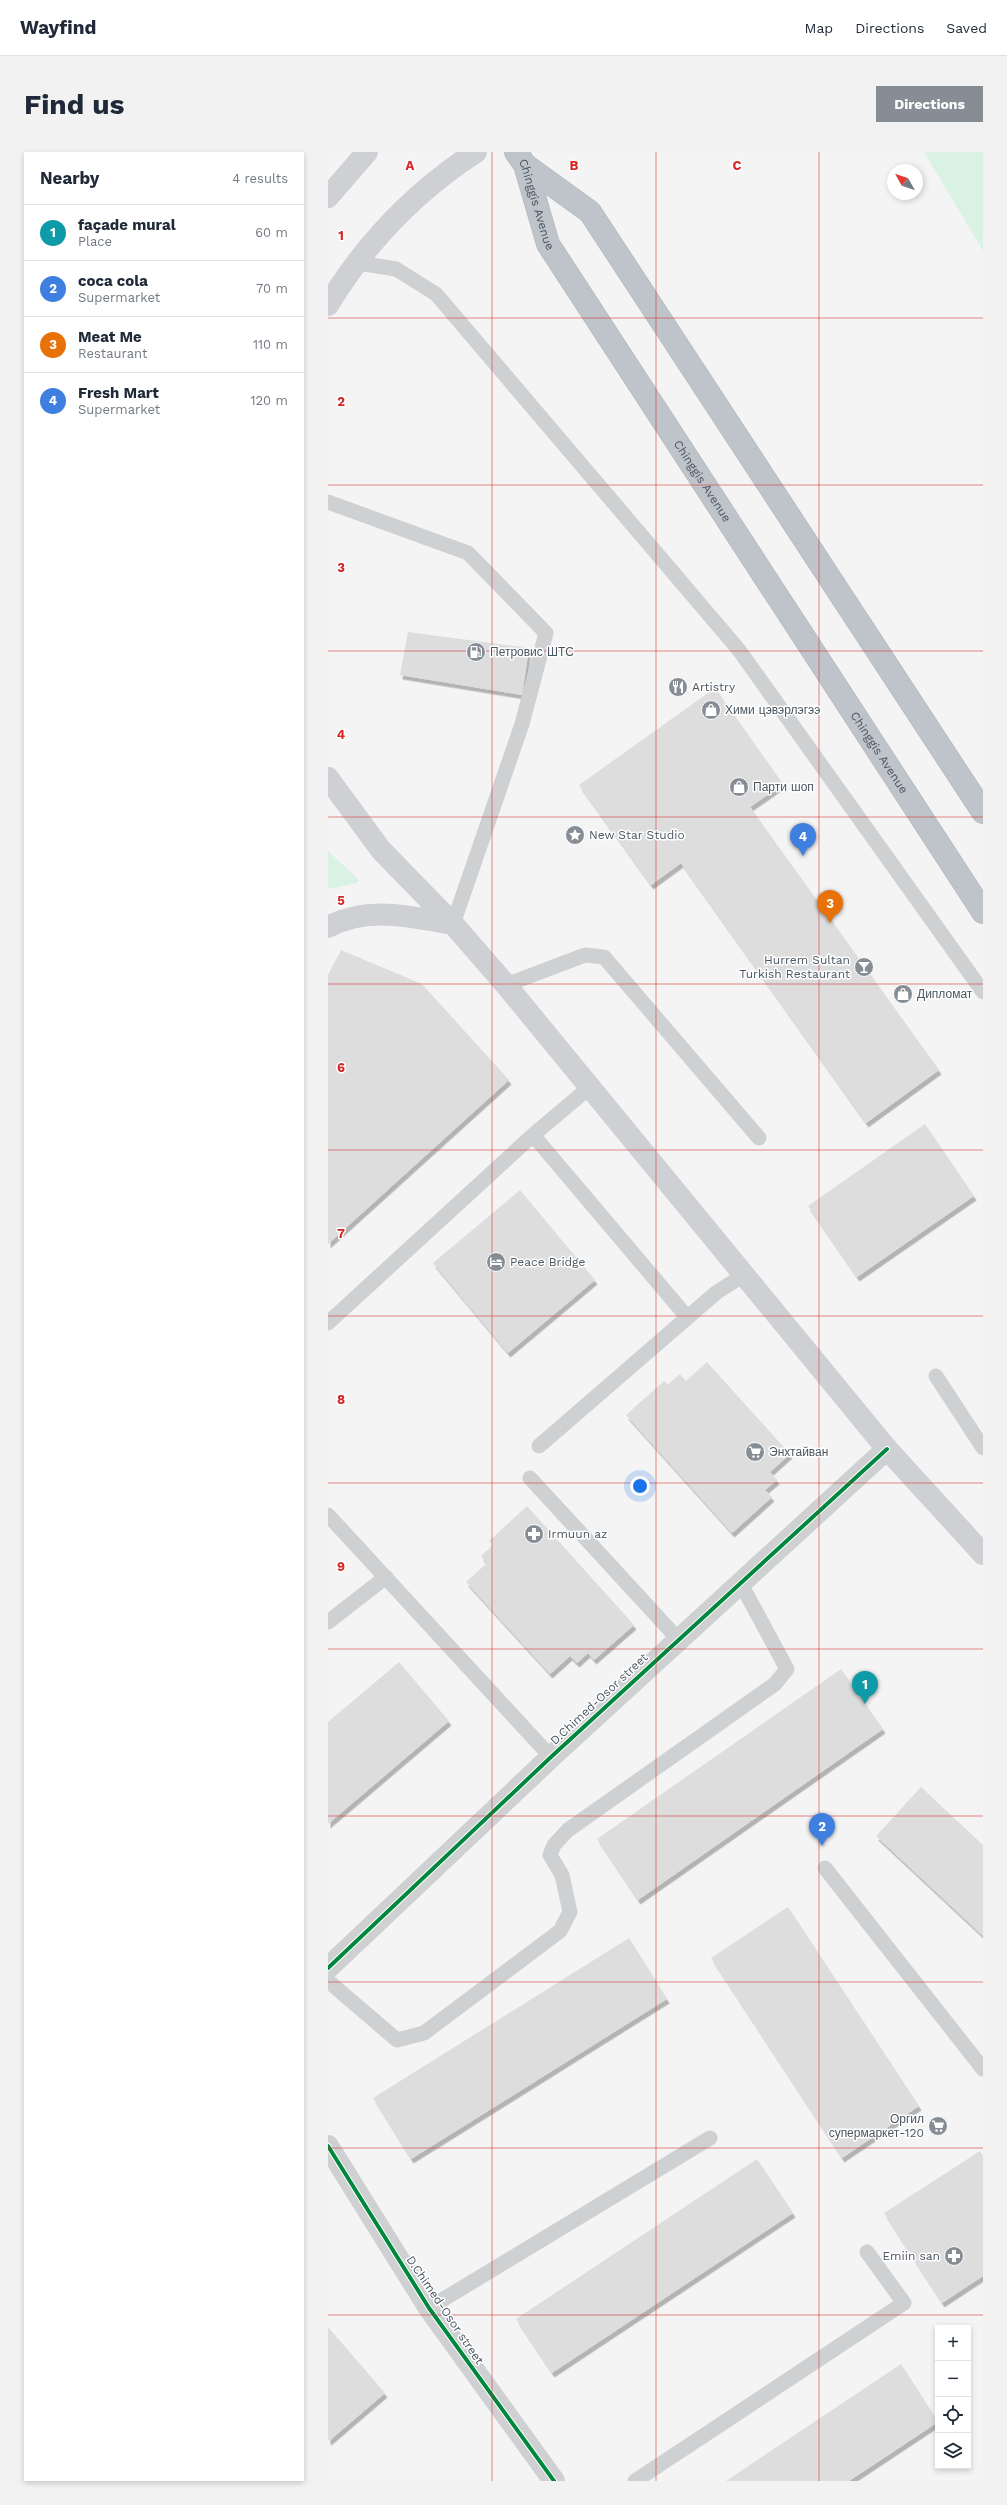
<!DOCTYPE html>
<html lang="en">
<head>
<meta charset="utf-8">
<style>
	body { margin:0; font-family:"Work Sans",sans-serif; background:#f2f2f3; color:#1f2937 }
	.controls { position:absolute; right:12px; bottom:12px; display:grid; overflow:hidden; border-radius:0px; box-shadow:0 2px 6px #0003 }
	.controls button { width:36px; height:36px; display:grid; place-items:center; padding:0; border:0; border-bottom:1px solid #e0e1e3; background:#fff; color:#1f2937; font:20px sans-serif }
	.compass { position:absolute; left:559px; top:12px; width:36px; height:36px; border-radius:50%; background:#fff; box-shadow:0 2px 6px #0003; rotate:310deg }
	.you { position:absolute; left:312px; top:1334px; width:14px; height:14px; margin:-10px; border:3px solid #fff; border-radius:50%; background:#1a73e8; box-shadow:0 0 0 6px #1a73e833 }
	.badge { display:grid; place-items:center; width:26px; height:26px; border-radius:50%; background:#868d94; color:#fff; font-size:13px; font-weight:700 }
	.pin { position:absolute; translate:-50% -33px; filter:drop-shadow(0 1px 2px #0008) }
	.pin::after { content:''; position:absolute; top:21px; width:14px; height:12px; background:inherit; clip-path:polygon(0 0,100% 0,50% 100%) }
	.list { margin:0; padding:0; list-style:none }
	h2 { display:flex; justify-content:space-between; align-items:center; height:52px; margin:0; padding:0 16px; font-size:17px }
	h2 small { font-size:13px; font-weight:400; color:#747a83 }
	.list li { display:grid; grid-template-columns:26px 1fr auto; gap:12px; align-items:center; box-sizing:border-box; height:56px; padding:0 16px; border-top:1px solid #e0e1e3 }
	.list b { display:block; font-size:15px; white-space:nowrap }
	.list p { margin:0; font-size:13px; white-space:nowrap; color:#747a83 }
	.list em { font-size:13px; font-style:normal; color:#747a83 }
	.icon { flex:none; width:22px; height:22px; fill:none; stroke:currentColor; stroke-width:2; stroke-linecap:round; stroke-linejoin:round }
	.map { position:relative; flex:none; width:655px; height:2329px; overflow:hidden; border-radius:0px }
	header { display:flex; align-items:center; gap:24px; box-sizing:border-box; height:56px; padding:0 20px; background:#fff; border-bottom:1px solid #e0e1e3 }
	header strong { font-size:19px }
	nav { display:flex; gap:22px; margin-inline-start:auto; font-size:14px }
	.intro { display:flex; align-items:center; justify-content:space-between; box-sizing:border-box; height:96px; padding:0 24px }
	h1 { margin:0; font-size:28px }
	.button { padding:10px 18px; border-radius:0px; background:#868d94; color:#fff; font-size:14px; font-weight:700 }
	main { display:flex; gap:24px; padding:0 24px }
	aside { flex:1; background:#fff; border-radius:0px; box-shadow:0 2px 6px #0003 }
	.map>svg:first-child { display:block }
</style>
</head>
<body>
<header>
<strong>Wayfind</strong>
<nav><a>Map</a><a>Directions</a><a>Saved</a></nav>
</header>
<div class="intro"><h1>Find us</h1><a class="button">Directions</a></div>
<main>
<aside>
<h2>Nearby<small>4 results</small></h2>
<ul class="list">
<li><span class="badge" style="background:#0f9aa8">1</span><div><b>façade mural</b><p>Place</p></div><em>60 m</em></li>
<li><span class="badge" style="background:#3f7fe0">2</span><div><b>coca cola</b><p>Supermarket</p></div><em>70 m</em></li>
<li><span class="badge" style="background:#e8710a">3</span><div><b>Meat Me</b><p>Restaurant</p></div><em>110 m</em></li>
<li><span class="badge" style="background:#3f7fe0">4</span><div><b>Fresh Mart</b><p>Supermarket</p></div><em>120 m</em></li>
</ul>
</aside>
<div class="map">
<svg width="655" height="2329" viewBox="0 0 655 2329">
	<defs>
		<filter id="shadow"><feDropShadow dx="2.5" dy="4.5" stdDeviation="0" flood-color="#0004"/></filter>
	</defs>
	<rect width="100%" height="100%" fill="#f4f4f4"/>
	<!-- green -->
	<path fill="#d9f2e3" d="M596,0h59v99l-7,-12z
		M0,699l31,29 -2,3 -29,6z"/>
	<!-- building -->
	<path fill="#ddddde" filter="url(#shadow)" d="M80,480l121,16 -7,47 -122,-20z
		M387,536l68,96 -33,23 189,263 -73,53 -185,-260 -30,22 -72,-100z
		M13,798l81,34 87,96 -181,164v-269z
		M597,972l49,72 -117,81 -49,-71z
		M192,1038l75,90 -87,73 -75,-90z
		M379,1210l83,92 -20,18 7,8 -12,10 7,7 -40,36 -106,-118 38,-34 4,3 12,-10 6,7z
		M199,1354l107,119 -40,35 -6,-7 -11,10 -7,-7 -20,18 -84,-92 21,-19 -6,-7 12,-11 -4,-4z
		M71,1510l50,59 -121,103v-102z
		M513,1517l42,60 -245,171 -41,-61z
		M593,1635l62,58v91l-107,-100z
		M460,1755l131,199 -77,52 -131,-200z
		M301,1786l38,61 -256,160 -38,-61z
		M652,1999l3,5v120l-41,27 -58,-90z
		M429,2007l36,54 -241,160 -36,-54z
		M0,2175l57,66 -56,48 -1,-2z
		M573,2212l37,58 -89,59h-123z"/>
	<g fill="none" stroke-linecap="round" stroke-linejoin="round">
		<defs>
			<g id="highway">
				<path id="s1" d="M188,0l9,13 23,79 435,668"/>
				<path d="M197,13l65,47 393,600"/>
			</g>
		</defs>
		<!-- highway casing -->
		<use href="#highway" stroke="#b9bec3" stroke-width="24"/>
		<!-- lane -->
		<path stroke="#ced0d2" stroke-width="15" d="M30,111l38,6 40,25 303,356 244,342
			M0,350l140,51 78,80 -24,91 -69,200
			M178,833l79,-30 19,2 155,181
			M205,983l154,182
			M0,1171l205,-188 57,-48
			M608,1224l47,72
			M211,1294l178,-154 27,-17
			M202,1326l149,162
			M0,1363l223,242
			M0,1470l58,-45
			M497,1716l158,201
			M0,1829l69,59 27,-7 136,-102 10,-19 -8,-37 -12,-20 4,-10 14,-15 207,-146 12,-15 -47,-87
			M101,2156l281,-170
			M307,2329l269,-178 -37,-51"/>
		<!-- street -->
		<path stroke="#ced0d2" stroke-width="22" d="M0,1816l223,-211 336,-308
			M0,1994l101,162 125,173"/>
		<!-- secondary -->
		<path stroke="#ced0d4" stroke-width="22" d="M0,45l39,-45
			M0,153c37,-61 88,-114 148,-153
			M0,626l53,72 72,74 53,61 381,464 96,105
			M0,775c39,-22 84,-10 125,-3"/>
		<!-- highway -->
		<use href="#highway" stroke="#bec4c9" stroke-width="22"/>
		<defs>
			<path id="cycleway" d="M0,1816l223,-211 336,-308
				M0,1994l101,162 125,173"/>
		</defs>
		<!-- cycleway casing -->
		<use href="#cycleway" stroke="#fff" stroke-width="6"/>
		<!-- cycleway -->
		<use href="#cycleway" stroke="#00873e" stroke-width="4"/>
	</g>
	<!-- grid -->
	<path fill="none" stroke="#d62828" stroke-width="1" stroke-opacity="0.55" d="M164,0v2329M328,0v2329M491,0v2329M0,166h655M0,333h655M0,499h655M0,665h655M0,832h655M0,998h655M0,1164h655M0,1331h655M0,1497h655M0,1664h655M0,1830h655M0,1996h655M0,2163h655"/>
	<!-- icons -->
	<defs>
		<symbol id="fuel-disc" viewBox="-11 -11 22 22"><circle r="9.5" fill="#868d94" stroke="#fff"/><path d="M-5.5-6h7V0h2V4h1.3V-2.5L3-4.5l.8-.8L6-3V5H2.5V1h-1V6h-7ZM-4.2-4.7v3.2H.2V-4.7Z" fill="#fff"/></symbol>
		<symbol id="restaurant-disc" viewBox="-11 -11 22 22"><circle r="9.5" fill="#868d94" stroke="#fff"/><path d="M-5-6h1v4h1v-4h1v4h1v-4h1v5L-1.5 .5V6h-2V.5L-5-1ZM5-6V6H3V1.5H1.5Q1.5-4 5-6Z" fill="#fff"/></symbol>
		<symbol id="shop-disc" viewBox="-11 -11 22 22"><circle r="9.5" fill="#868d94" stroke="#fff"/><path d="M-5-2.5h2.3a2.7 3.5 0 0 1 5.4 0H5L5.5 6h-11ZM-1.5-2.5h3a1.5 2.3 0 0 0-3 0Z" fill="#fff"/></symbol>
		<symbol id="sight-disc" viewBox="-11 -11 22 22"><circle r="9.5" fill="#868d94" stroke="#fff"/><path d="M0-6L1.8-2.2L6-1.7L2.9 1.2L3.7 5.4L0 3.3L-3.7 5.4L-2.9 1.2L-6-1.7L-1.8-2.2Z" fill="#fff"/></symbol>
		<symbol id="bar-disc" viewBox="-11 -11 22 22"><circle r="9.5" fill="#868d94" stroke="#fff"/><path d="M-6-5H6L.8 .8V4.5H3.5V6h-7V4.5H-.8V.8Z" fill="#fff"/></symbol>
		<symbol id="hotel-disc" viewBox="-11 -11 22 22"><circle r="9.5" fill="#868d94" stroke="#fff"/><path d="M-6-4.5h1.5V1H6V5H4.5V3h-9V5H-6ZM-4 0a1.8 1.8 0 1 1 3.6 0ZM.5 0V-2.5h3Q6-2.5 6 0Z" fill="#fff"/></symbol>
		<symbol id="supermarket-disc" viewBox="-11 -11 22 22"><circle r="9.5" fill="#868d94" stroke="#fff"/><path d="M-6-5.5h2.5l.6 2H6L4.5 2H-2.5L-4.4-4H-6ZM-1.5 3.2a1.3 1.3 0 1 0 .1 0ZM3 3.2a1.3 1.3 0 1 0 .1 0Z" fill="#fff"/></symbol>
		<symbol id="pharmacy-disc" viewBox="-11 -11 22 22"><circle r="9.5" fill="#868d94" stroke="#fff"/><path d="M-2-6h4v4h4v4h-4v4h-4v-4h-4v-4h4Z" fill="#fff"/></symbol>
	</defs>
	<g fill-rule="evenodd">
		<use href="#fuel-disc" x="137" y="489" width="22" height="22"/>
		<use href="#restaurant-disc" x="339" y="524" width="22" height="22"/>
		<use href="#shop-disc" x="372" y="547" width="22" height="22"/>
		<use href="#shop-disc" x="400" y="624" width="22" height="22"/>
		<use href="#sight-disc" x="236" y="672" width="22" height="22"/>
		<use href="#bar-disc" x="525" y="804" width="22" height="22"/>
		<use href="#shop-disc" x="564" y="831" width="22" height="22"/>
		<use href="#hotel-disc" x="157" y="1099" width="22" height="22"/>
		<use href="#supermarket-disc" x="416" y="1289" width="22" height="22"/>
		<use href="#pharmacy-disc" x="195" y="1371" width="22" height="22"/>
		<use href="#supermarket-disc" x="599" y="1963" width="22" height="22"/>
		<use href="#pharmacy-disc" x="615" y="2093" width="22" height="22"/>
	</g>
	<g text-anchor="middle" dominant-baseline="central" stroke-width="3" stroke-linejoin="round" paint-order="stroke">
		<!-- street labels -->
		<g font-size="12" fill="#4a5661" stroke="#fff">
			<text stroke="none"><textPath href="#s1" startOffset="57">Chinggis Avenue</textPath></text>
			<text stroke="none"><textPath href="#s1" startOffset="381">Chinggis Avenue</textPath></text>
			<text stroke="none"><textPath href="#s1" startOffset="705">Chinggis Avenue</textPath></text>
			<text transform="translate(271 1547) rotate(-43)">D.Chimed-Osor street</text>
			<text transform="translate(117 2158) rotate(56)">D.Chimed-Osor street</text>
		</g>
		<!-- poi labels -->
		<g font-size="12" fill="#4a5661" stroke="#fff" text-anchor="start">
			<text x="162" y="500">Петровис ШТС</text>
			<text x="364" y="535">Artistry</text>
			<text x="397" y="558">Хими цэвэрлэгээ</text>
			<text x="425" y="635">Парти шоп</text>
			<text x="261" y="683">New Star Studio</text>
			<text x="522" y="808" text-anchor="end">Hurrem Sultan<tspan x="522" dy="14">Turkish Restaurant</tspan></text>
			<text x="589" y="842">Дипломат</text>
			<text x="182" y="1110">Peace Bridge</text>
			<text x="441" y="1300">Энхтайван</text>
			<text x="220" y="1382">Irmuun az</text>
			<text x="596" y="1967" text-anchor="end">Оргил<tspan x="596" dy="14">супермаркет-120</tspan></text>
			<text x="612" y="2104" text-anchor="end">Emiin san</text>
		</g>
	</g>
	<g font-size="13" text-anchor="middle" font-weight="bold" fill="#d62828" stroke="#fff" stroke-width="3" stroke-linejoin="round" paint-order="stroke">
		<text x="82" y="18">A</text>
		<text x="246" y="18">B</text>
		<text x="409" y="18">C</text>
		<text x="13" y="88">1</text>
		<text x="13" y="254">2</text>
		<text x="13" y="420">3</text>
		<text x="13" y="587">4</text>
		<text x="13" y="753">5</text>
		<text x="13" y="920">6</text>
		<text x="13" y="1086">7</text>
		<text x="13" y="1252">8</text>
		<text x="13" y="1419">9</text>
	</g>
</svg>
<div class="controls">
<button>+</button>
<button>−</button>
<button><svg class="icon" aria-label="locate" viewBox="0 0 24 24"><circle cx="12" cy="12" r="6"/><path d="M12 2v4M12 18v4M2 12h4M18 12h4"/></svg></button>
<button><svg class="icon" aria-label="layers" viewBox="0 0 24 24"><path d="M12 4l9 5-9 5-9-5zM3 14l9 5 9-5"/></svg></button>
</div>
<svg class="compass" viewBox="-18 -18 36 36"><path d="M0-13l5 13h-10z" fill="#e53935"/><path d="M0 13l5-13h-10z" fill="#747a83"/></svg>
<div class="you"></div>
<div class="pin badge" style="left:537px;top:1552px;background:#0f9aa8">1</div>
<div class="pin badge" style="left:494px;top:1694px;background:#3f7fe0">2</div>
<div class="pin badge" style="left:502px;top:771px;background:#e8710a">3</div>
<div class="pin badge" style="left:475px;top:704px;background:#3f7fe0">4</div>
</div>
</main>
</body>
</html>
